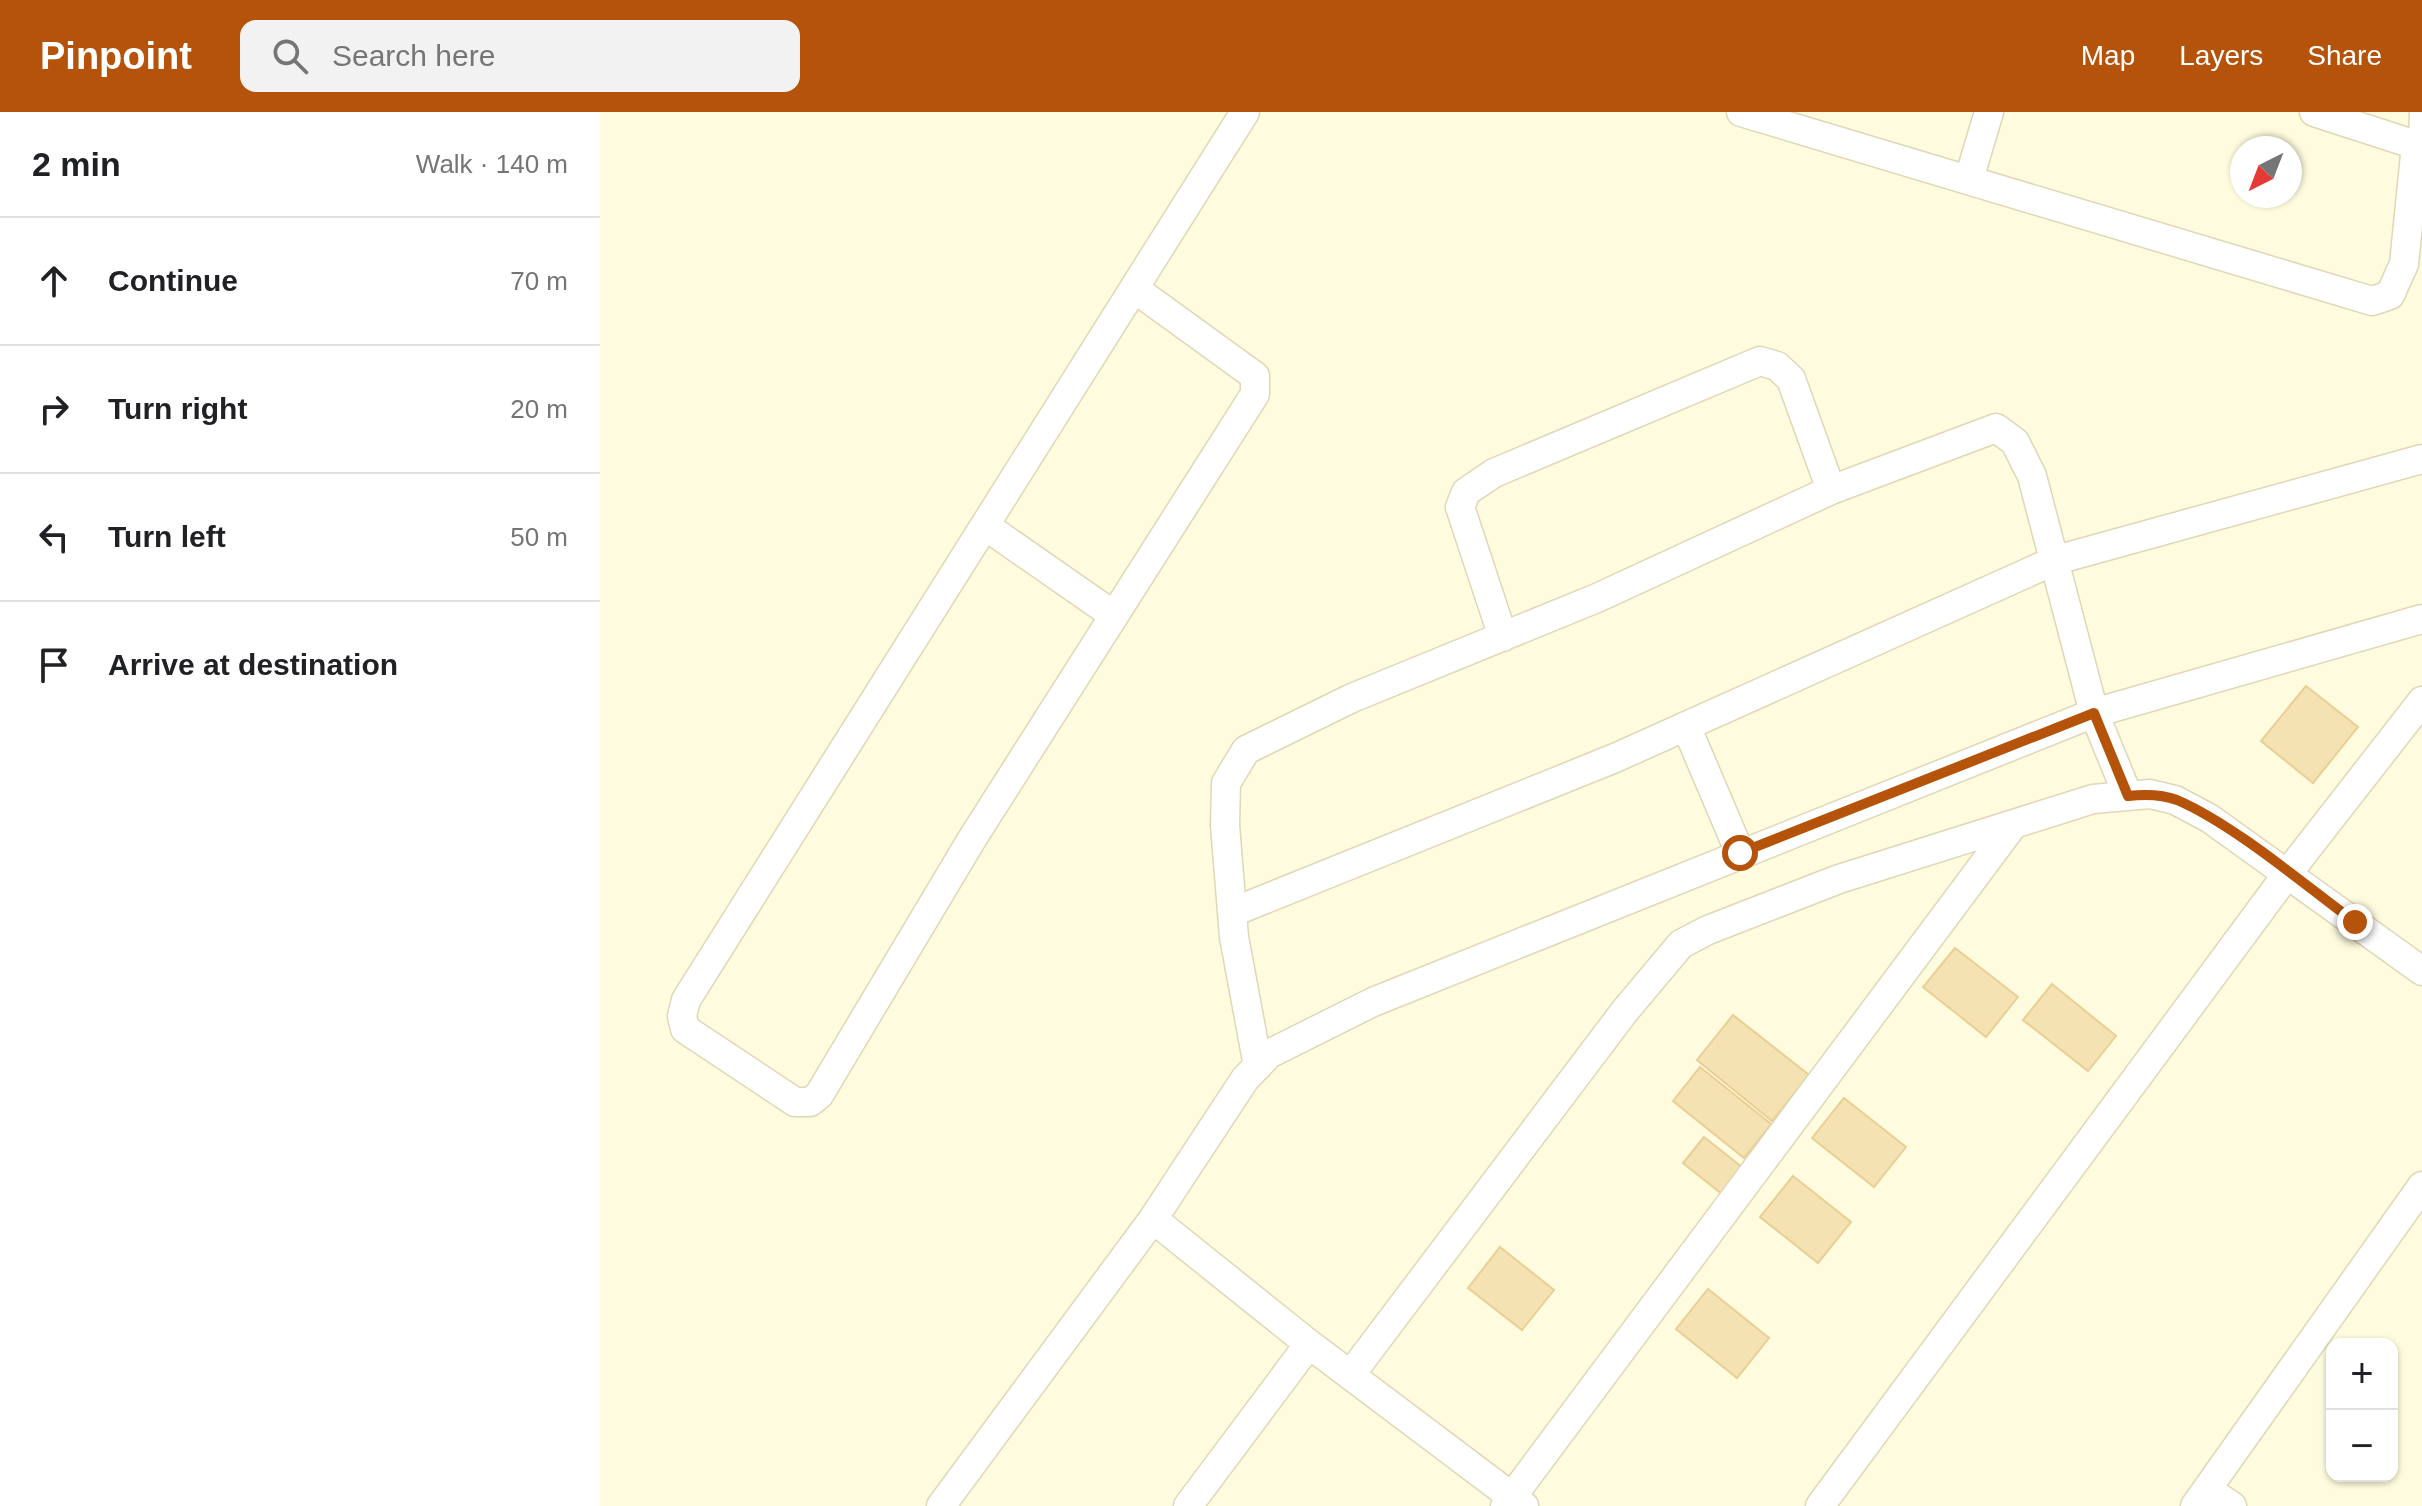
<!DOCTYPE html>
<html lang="en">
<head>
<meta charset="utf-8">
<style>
	body { margin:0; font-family:Helvetica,sans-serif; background:#f2f2f2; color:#202124 }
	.controls { position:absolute; right:24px; bottom:24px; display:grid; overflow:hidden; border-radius:16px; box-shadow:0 2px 6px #0004 }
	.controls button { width:72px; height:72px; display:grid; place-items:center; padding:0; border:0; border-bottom:2px solid #e0e0e0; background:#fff; color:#202124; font:40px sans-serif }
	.compass { position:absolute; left:1630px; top:24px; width:72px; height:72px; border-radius:50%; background:#fff; box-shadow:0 2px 6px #0004; rotate:222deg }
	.stop { position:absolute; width:24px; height:24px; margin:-18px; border:6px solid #b45309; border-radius:50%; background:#fff }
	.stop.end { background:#b45309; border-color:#fff; box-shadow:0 2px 8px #0008 }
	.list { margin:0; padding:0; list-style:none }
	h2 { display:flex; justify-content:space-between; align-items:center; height:104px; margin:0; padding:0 32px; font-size:34px }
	h2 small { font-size:26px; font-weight:400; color:#757577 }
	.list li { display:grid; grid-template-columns:52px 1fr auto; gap:24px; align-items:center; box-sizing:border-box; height:128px; padding:0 32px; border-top:2px solid #e0e0e0 }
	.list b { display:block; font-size:30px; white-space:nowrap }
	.list em { font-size:26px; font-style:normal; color:#757577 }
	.icon { flex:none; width:44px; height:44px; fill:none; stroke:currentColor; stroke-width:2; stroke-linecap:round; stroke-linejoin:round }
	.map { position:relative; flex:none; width:1822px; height:1394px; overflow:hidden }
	header { display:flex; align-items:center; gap:48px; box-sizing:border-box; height:112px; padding:0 40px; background:#b45309; color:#fff }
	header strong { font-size:38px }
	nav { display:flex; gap:44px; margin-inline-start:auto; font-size:28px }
	.search { width:560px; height:72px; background:#f2f2f2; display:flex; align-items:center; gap:20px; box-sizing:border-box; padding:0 28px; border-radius:16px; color:#757577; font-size:30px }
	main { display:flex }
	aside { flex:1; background:#fff }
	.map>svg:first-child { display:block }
</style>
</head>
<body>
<header>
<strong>Pinpoint</strong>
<div class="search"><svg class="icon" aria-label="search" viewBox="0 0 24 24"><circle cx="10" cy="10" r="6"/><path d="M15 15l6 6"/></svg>Search here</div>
<nav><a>Map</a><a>Layers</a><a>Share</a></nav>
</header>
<main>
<aside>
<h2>2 min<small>Walk · 140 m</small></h2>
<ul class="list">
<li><svg class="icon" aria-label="ahead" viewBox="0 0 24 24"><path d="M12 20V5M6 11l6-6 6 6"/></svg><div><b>Continue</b></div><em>70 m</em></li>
<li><svg class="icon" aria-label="right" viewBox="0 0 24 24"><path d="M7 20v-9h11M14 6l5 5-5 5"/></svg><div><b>Turn right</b></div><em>20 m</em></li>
<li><svg class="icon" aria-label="left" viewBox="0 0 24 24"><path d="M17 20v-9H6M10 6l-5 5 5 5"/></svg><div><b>Turn left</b></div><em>50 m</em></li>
<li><svg class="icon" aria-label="arrive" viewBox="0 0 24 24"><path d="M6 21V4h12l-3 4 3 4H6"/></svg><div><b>Arrive at destination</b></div></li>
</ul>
</aside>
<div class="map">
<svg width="1822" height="1394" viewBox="0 0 1822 1394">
	<rect width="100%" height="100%" fill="#fefbde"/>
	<!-- building -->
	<path fill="#f5e2b3" stroke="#e9cf93" stroke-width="2" d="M1706,574l52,41 -45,56 -52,-42z
		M1355,836l63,49 -32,40 -63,-50z
		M1452,872l64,52 -28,35 -65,-51z
		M1133,903l76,60 -37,46 -75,-61z
		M1100,955l71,57 -27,34 -71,-57z
		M1244,986l62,49 -32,40 -62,-49z
		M1104,1025l44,35 -21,26 -44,-35z
		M1193,1064l58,46 -33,41 -58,-46z
		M900,1135l54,43 -32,40 -54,-42z
		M1108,1177l61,49 -32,40 -61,-49z"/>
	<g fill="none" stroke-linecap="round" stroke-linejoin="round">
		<defs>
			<path id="service" d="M1816,33l1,-33"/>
			<path id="minor" d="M1141,0l631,189 18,-6 14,-31 12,-119
				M1714,0l102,33 6,-3
				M1369,67l20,-67
				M535,177l120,87v18l-283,445 -153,256 -9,7h-15l-110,-73 -3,-13 4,-16 559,-888
				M387,415l125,87
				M903,525l-43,-130 6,-15 28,-19 266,-112 17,5 14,13 40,111
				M1086,614l54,127
				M633,800l382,-154 441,-198 366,-101
				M658,954l-24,-129 -9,-112 1,-42 20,-33 106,-52 245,-100 234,-108 165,-62 19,14 17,34 62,237 328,-94
				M553,1107l92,-140 24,-25 104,-52 721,-289 34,83
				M751,1262l273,-362 57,-68 27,-14 131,-51 254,-80 57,-5 25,6 34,18 213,153
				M1607,1377l25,17
				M341,1394l212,-287 156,125 215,162
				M588,1394l121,-162
				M905,1394l508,-681
				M1220,1394l468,-633 134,-172
				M1595,1394l227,-320"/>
		</defs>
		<!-- service casing -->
		<use href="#service" stroke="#dfd7b7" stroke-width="17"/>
		<!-- minor casing -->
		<use href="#minor" stroke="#dfd7b7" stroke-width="31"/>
		<!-- service -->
		<use href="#service" stroke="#fff" stroke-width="14"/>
		<!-- minor -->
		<use href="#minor" stroke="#fff" stroke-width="28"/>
	</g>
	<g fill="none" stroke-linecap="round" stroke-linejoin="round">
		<!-- route -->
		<path stroke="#b45309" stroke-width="10" d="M1140,741l354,-140 34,83c17,-2 33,-2 49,4 56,24 128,85 178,122"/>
	</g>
</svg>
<div class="controls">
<button>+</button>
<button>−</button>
</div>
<svg class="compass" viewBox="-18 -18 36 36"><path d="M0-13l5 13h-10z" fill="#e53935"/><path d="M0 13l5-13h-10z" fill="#757577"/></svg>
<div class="stop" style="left:1140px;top:741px"></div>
<div class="stop end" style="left:1755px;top:810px"></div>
</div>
</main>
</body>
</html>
